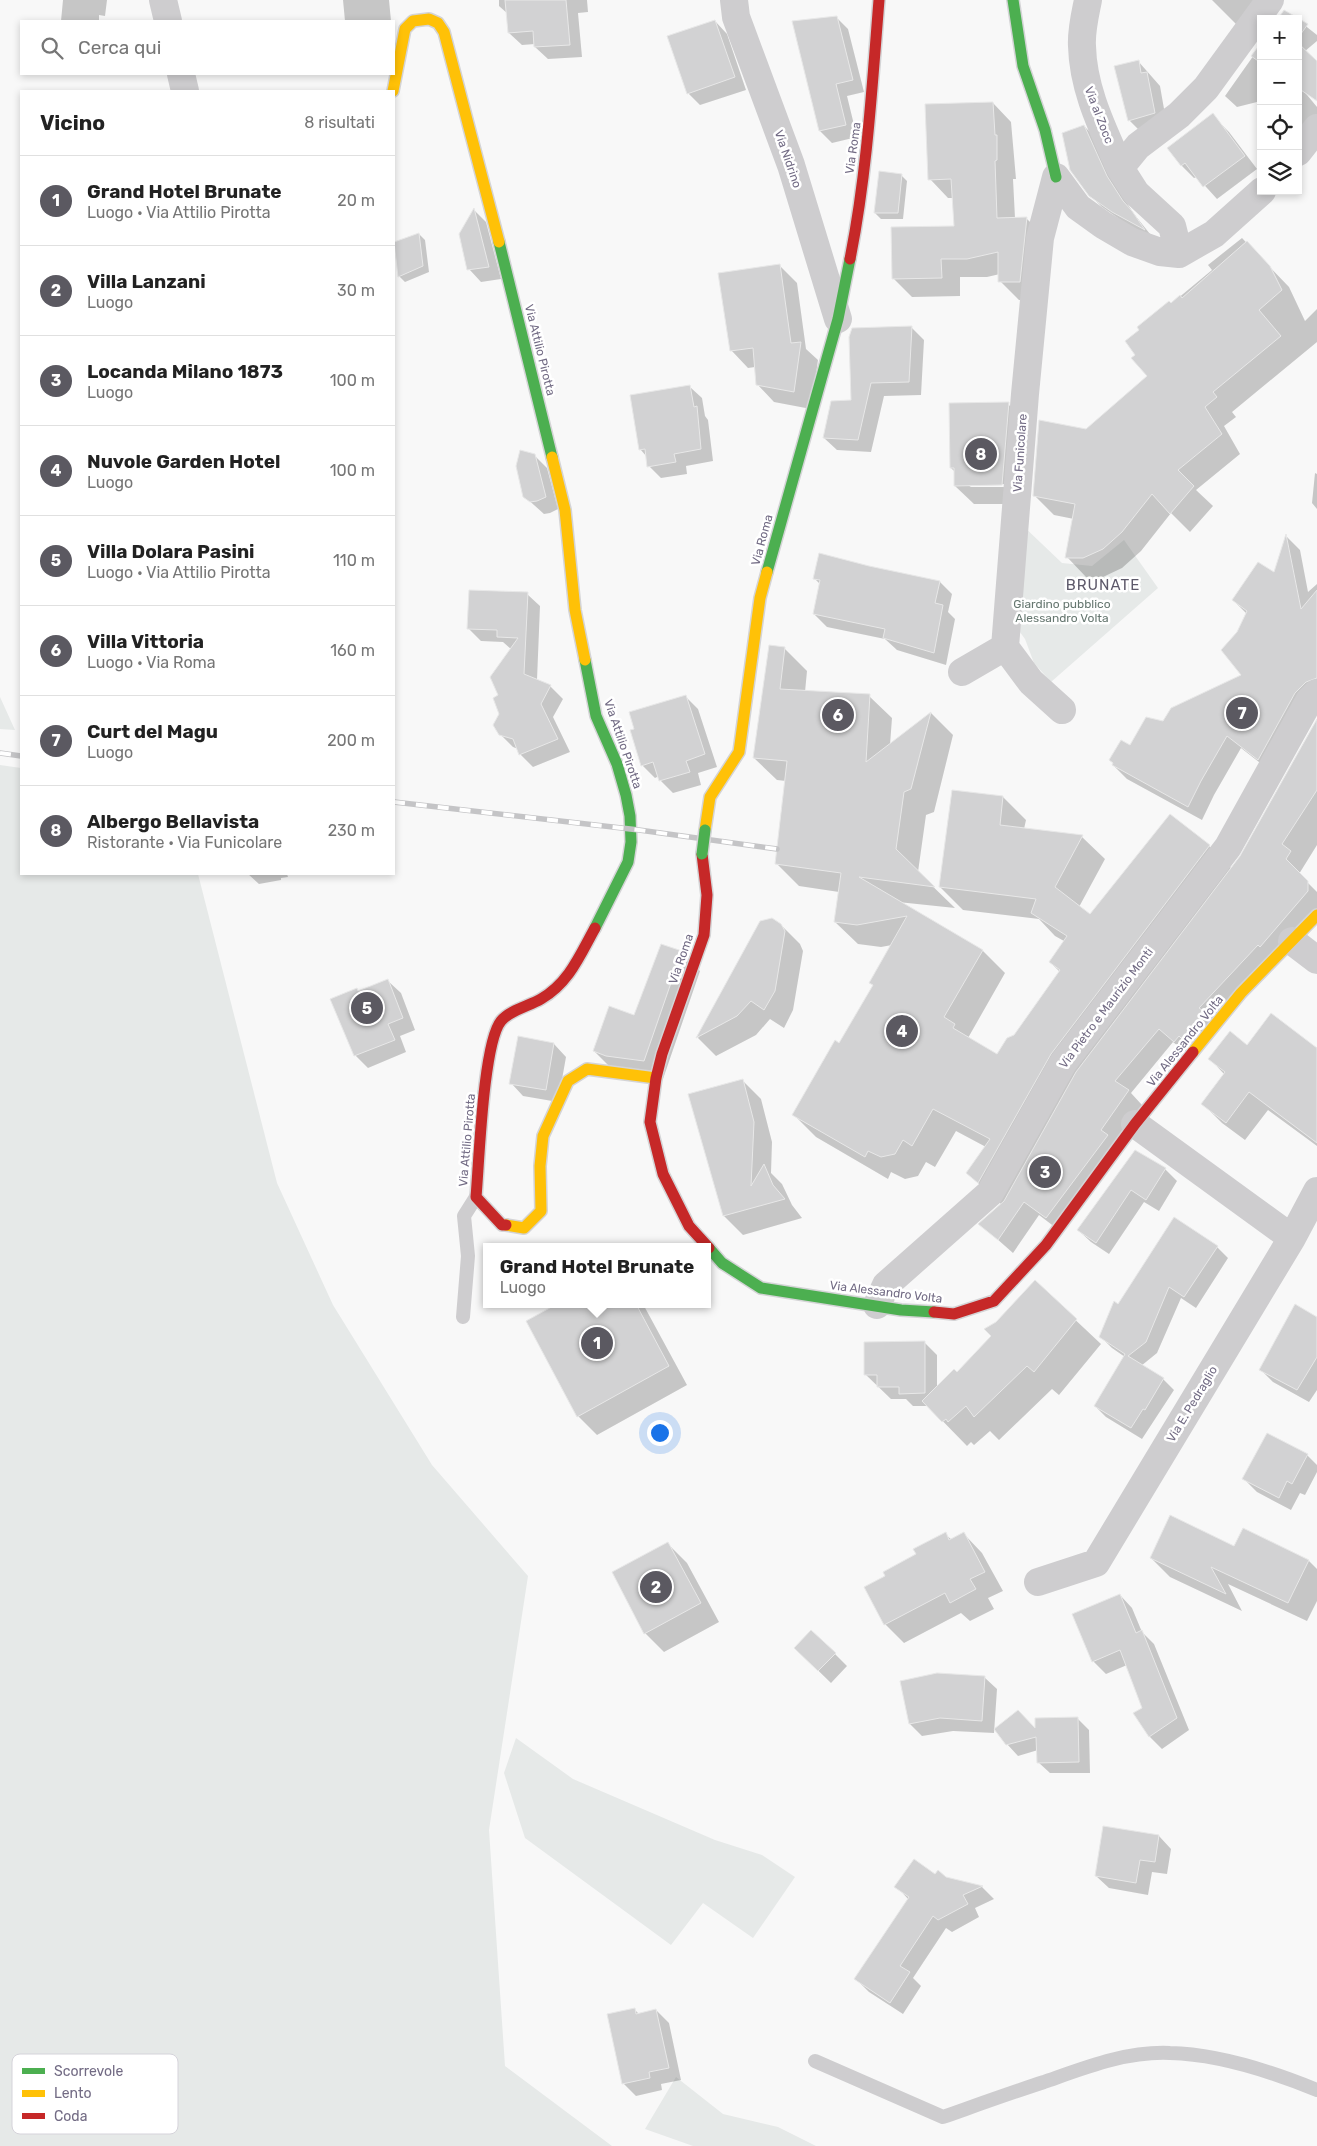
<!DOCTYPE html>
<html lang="it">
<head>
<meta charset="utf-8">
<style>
	body { margin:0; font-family:Rubik,sans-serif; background:#f2f2f2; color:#222 }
	.controls { position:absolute; right:15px; top:15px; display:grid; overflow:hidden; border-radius:0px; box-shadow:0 2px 8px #0003 }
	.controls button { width:45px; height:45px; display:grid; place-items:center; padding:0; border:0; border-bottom:1px solid #e0e0e0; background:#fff; color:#222; font:25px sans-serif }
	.you { position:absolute; left:659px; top:1432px; width:18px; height:18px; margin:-12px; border:4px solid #fff; border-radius:50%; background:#1a73e8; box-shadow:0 0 0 8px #1a73e833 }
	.badge { display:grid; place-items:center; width:32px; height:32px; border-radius:50%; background:#5b5961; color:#fff; font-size:16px; font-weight:700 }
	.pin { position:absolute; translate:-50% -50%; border:2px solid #fff; box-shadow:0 1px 5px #0006 }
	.popup { position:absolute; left:483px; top:1243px; width:228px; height:65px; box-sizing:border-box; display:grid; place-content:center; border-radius:0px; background:#fff; filter:drop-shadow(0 1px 4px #0005); font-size:16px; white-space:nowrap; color:#767676 }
	.popup b { font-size:19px; color:#222 }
	.popup::after { content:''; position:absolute; left:50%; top:100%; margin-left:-10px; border:10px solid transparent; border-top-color:#fff }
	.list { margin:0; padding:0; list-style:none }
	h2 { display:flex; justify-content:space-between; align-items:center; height:65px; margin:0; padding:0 20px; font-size:21px }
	h2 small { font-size:16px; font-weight:400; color:#767676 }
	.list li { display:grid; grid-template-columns:32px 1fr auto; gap:15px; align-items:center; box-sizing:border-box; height:90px; padding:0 20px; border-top:1px solid #e0e0e0 }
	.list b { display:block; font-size:19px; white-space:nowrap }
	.list p { margin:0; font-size:16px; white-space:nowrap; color:#767676 }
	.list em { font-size:16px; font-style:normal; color:#767676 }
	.icon { flex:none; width:28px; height:28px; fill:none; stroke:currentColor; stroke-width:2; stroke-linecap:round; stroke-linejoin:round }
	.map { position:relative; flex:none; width:1317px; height:2146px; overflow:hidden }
	.search { position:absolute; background:#fff; box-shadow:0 2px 8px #0003; left:20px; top:20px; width:375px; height:55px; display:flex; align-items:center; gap:12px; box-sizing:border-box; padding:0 18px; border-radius:0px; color:#767676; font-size:19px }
	.panel { position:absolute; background:#fff; box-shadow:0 2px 8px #0003; left:20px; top:90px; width:375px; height:785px; border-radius:0px }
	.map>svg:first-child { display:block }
</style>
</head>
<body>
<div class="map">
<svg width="1317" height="2146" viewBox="0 0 1317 2146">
	<rect width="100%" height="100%" fill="#f8f8f8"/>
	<!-- green -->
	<path fill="#e6e9e8" d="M1020,523l42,40 30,3 32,-26 34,48 -107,94 -17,-19 -9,-24 -11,-15z
		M0,697l15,33 -15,-1z
		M0,765l21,3v106h177l79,309 56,122 99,160 96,111 -39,254 16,236 107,80h-612z
		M516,1738l57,41 142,61 47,15 33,22 -42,61 -50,-35 -32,42 -146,-107 -21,-65z
		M676,2077l47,37 55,13 38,19h-123l-48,-17z"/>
	<!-- shadow -->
	<path fill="#0003" fill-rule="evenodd" d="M63,0h44l-2,16 -6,-1v6h-38z
		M343,0h46l2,21h-46z
		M499,0h88l1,12 -10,1 4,44 -34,2 -13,-12v-3l-13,1 -13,-12 -1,-19 -9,-8z
		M1212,0h49l-25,24z
		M836,17l12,12 16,63 -17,4 10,41 -25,6 -12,-12z
		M1298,20l19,15v6l-19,16z
		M715,21l12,13 19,56 -46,15 -12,-12z
		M1261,45v56l-24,6 -12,-11z
		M1138,61l22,25 7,40 -25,7 -13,-13z
		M1298,84l19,23v23l-19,2z
		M993,103l18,19 5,57h-3l2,39h11l19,19 -6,63h-20l-19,-19v-7l-13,3h-27v19l-48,1 -19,-19 62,-51 -2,-29h-5l-18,-19z
		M1216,119l13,13 28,37 -40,30 -20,-22 -3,1 -12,-12 -14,-18z
		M1084,126l12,12 22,51 16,25 20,25 -29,-16 -23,-16 -12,-12z
		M901,175l6,6 -4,38h-22l-6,-6z
		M474,210l12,12 15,57 -20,3 -12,-13z
		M419,234l6,6 4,32 -24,10 -6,-6 -5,-33z
		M1242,238l47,49 16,34 12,-12v33l-85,70 4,5 -12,9 16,28 -44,36 17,16 -23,26 -19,-19 -30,38 -19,17 -19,9h-17l-19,-20 7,-38 -20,-4 -19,-19 51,-66 62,-54 23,-72 41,-34 -4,-5z
		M780,266l17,17 9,66 12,11 -7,49 -37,-7 -17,-18 -2,-17 -7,1 -17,-18z
		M912,328l12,12 -3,55 -37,1 -13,56 -34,-2 -13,-12z
		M690,387l12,11 3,18 3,4 5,41 -27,5 1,8 -26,4 -12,-12 -2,-9 -7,-8z
		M1008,404l19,19 -6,81h-47l-19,-18v-14l-4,-4zM1008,484v3h-37l-3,-2z
		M534,455l13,13 11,41 -8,4 -6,1 -20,-18z
		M1315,473l2,1v35l-5,-6z
		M1287,537l13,13 8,42 9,-8v115l-44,74 -32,-25 -27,47 -12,25 -75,-41 -14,-14 17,-18 34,-25 79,-47 -5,-42 9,-19 -14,-14 41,-26z
		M869,567l71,15 12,12 -4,18 7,7 -9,46 -49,-15 -12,-11 -58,-12 -13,-13 7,-29 -6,-6z
		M527,594l13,12 -3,74 13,6 13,13 -10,18 17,35 -37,15 -13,-13 -2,-5 -5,-2 -13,-13 -1,-39 12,-46 -8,-7 -22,-1 -13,-13z
		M784,648l23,23 -2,21 64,4 23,22 -2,27 41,-32 22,22 -19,77 -8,3 -8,57 37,36 -57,-6 85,49 22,22 -37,65 29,17 17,-19 46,-64 -10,-10 14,-21 -9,-5 -16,-17 -76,-9 -23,-23 13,-96 50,6 23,23 -2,9 58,8 23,22 -26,48 11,9 119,-70 23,23 10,-12 75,-136v124l-18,29 18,18v18l-128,145 -16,-13 -42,51 11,12 -82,126 -21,-16 -26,38 -33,-29 21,-20 -34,-31 19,-26 -30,-16 -21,36 -9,-5 -8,14 -13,3 -14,-7 -3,7 -72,-42 -22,-22 46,-71 34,-58 18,-41 -11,2 -23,-3 -23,-22 4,-30 -40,-6 -23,-23 10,-82 -9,-1 -23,-22z
		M685,696l13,13 19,58 -19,6 3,12 -28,8 -12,-12 -2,-5 -4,2 -13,-13z
		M248,874h39l1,3 -7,1v2l-22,4z
		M761,922l20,3 19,19 3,7 -10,59 -9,18 -14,-9 -14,16 -40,21 -18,-18z
		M681,953l19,18 -37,108 -50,-9 -19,-19 41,-34z
		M388,981l13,12 14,37 -15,6 6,16 -38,16 -13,-13 4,-63z
		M554,1044l12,13 -8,45 -35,-6 -12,-13z
		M1247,1046l70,1v99l-49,-36 -23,30 -23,-17 -19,-19 22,-29 -15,-16z
		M742,1080l19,19 11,43 -1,31 11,11 10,21 10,13 -59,17 -19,-19z
		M1135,1152l30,17 12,12 -18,30 -15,-9 -35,52 -18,-12 -13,-12z
		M1217,1247l11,11 -32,50 -15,-10 -24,55 -16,13 22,13 11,11 -32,49 -36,-22 -11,-11 30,-49 -13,-9 -11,-11 17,-31z
		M1035,1282l66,62 -42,51 -7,-6 -53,51 -9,-9 -16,14 -3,-3 -4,4 -39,-40h-15l-7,-7h-15l-26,-25 59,-32 13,13v33l20,-14 35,-38 5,-13z
		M559,1304h84l44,81 -90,50 -19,-19z
		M1317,1318v72l-8,12 -36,-20 -12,-12z
		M1307,1455l10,10v7l-12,23 -5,-2 -9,17 -34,-18 -13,-13z
		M945,1534l7,6 12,-6 18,19 21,38 -15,7 6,11 -24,12 -9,-8 -57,30 -19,-19 1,-48z
		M668,1544l19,19 32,59 -55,30 -19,-19z
		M1234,1547l75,14 8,8v32l-10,20 -79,-37 14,27 -72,-34 -19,-19z
		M1120,1595l12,13 10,24 12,12 35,86 -27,19 -12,-12 -15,-24 8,-5 -16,-43 -21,9 -13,-13z
		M795,1648l40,6 12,12 -16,17z
		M984,1677l13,12 -3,44 -41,-2 -31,5 -12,-12z
		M1078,1719l11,11 1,43h-40l-12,-11v-12l-20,6 -11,-12 30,-13z
		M1159,1836l12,13 -4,25 -15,-2 -4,23 -39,-7 -13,-12z
		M946,1879l36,8 12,12 -19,9 4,9 -27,15 -6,-4 -33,50 8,8 -18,28 -34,-22 -13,-13 53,-79 -13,-14z
		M634,2009l5,5 17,-4 13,13 12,57 -20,4 1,6 -26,6 -13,-13z"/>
	<!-- building -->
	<path fill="#d2d2d3" stroke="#e8e8e8" d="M505,0h61l4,45 -36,2 -1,-16 -25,2z
		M1284,10l24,14 -10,14v-19h-20z
		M837,16l16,64 -17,4 10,41 -27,6 -27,-110z
		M715,20l20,57 -48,17 -20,-58z
		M1261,43v20l-10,-7z
		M1298,43l19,18v40l-19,-13z
		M1139,60l2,13 6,-1 8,41 -27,8 -14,-55z
		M993,102l2,33h2v25l-2,1 2,57 30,-1 -7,65h-22v-30l-31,7h-26l1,19 -50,1 -1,-52 63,-1 -3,-47 -23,1 -3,-76z
		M1213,113l32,43 -42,31 -18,-24 -4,3 -14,-18z
		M1084,125l23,51 16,25 9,10 13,19 -33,-18 -23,-16 -19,-26 -8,-37z
		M879,171l23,3 -4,39h-24z
		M474,208l15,59 -22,3 -8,-36z
		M419,233l4,33 -25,11 -4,-35z
		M1247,241l23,25 12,24 -23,20 22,26 -68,56 4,5 -12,10 17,27 -44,36 16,16 -24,28 -18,-20 -30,38 -19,17 -20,9h-18l10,-54 -42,-8 6,-76 47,9 61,-53 -16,-18 4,-3 -10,-14 14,-11 -2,-3 32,-26 2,2 9,-8 2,3z
		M780,264l11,79 10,-1 -7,50 -38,-7 -3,-37 -23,3 -12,-78z
		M912,326l-3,56 -38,1 -13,57 -35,-2 8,-37 20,-1 -2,-63 3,-9z
		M690,385l4,22 3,-1 4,43 -27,5 2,8 -29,5 -2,-18 -6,1 -9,-55z
		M1009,402l-7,83 -48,1v-18h-4l-1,-65z
		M520,450l15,4 11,43 -9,4 -7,1 -7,-5 -7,-31z
		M1286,534l15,75 16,-19v88l-11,4 -11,11 -37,67 -31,-24 -26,45 -13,26 -76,-42 1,-2 -4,-3 12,-20 9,5 16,-28 17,4 8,-13 70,-33 -20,-25 16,-18 10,-21 -15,-11 26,-38 16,10z
		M819,553l50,13 71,15 -5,22 8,2 -9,48 -51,-15 2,-9 -72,-15 7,-34 -7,-1z
		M469,590l59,2 -4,82 27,11 -10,19 17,35 -39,16 -6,-16 -14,-4 -6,-10 6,-11 -6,-16 5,-3 -8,-18 28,-39 -21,-1v-7l-30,-1z
		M769,645l16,2 -5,42 90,5 -4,68 65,-50 -20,77 -7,3 -8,57 39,38 -76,-10 124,73 -39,67 11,7 -2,4 44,26 10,-16 7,-3 46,-65 -11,-8 18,-26 -36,-23 5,-14 -97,-12 13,-97 51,6 -3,29 83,10 -28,52 35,27 80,-100 40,31 -159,209 -73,129 -12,-10 24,-34 -57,-30 -21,37 -9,-6 -8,14 -14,3 -13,-6 -3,6 -73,-42 43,-75 4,3 34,-58 -4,-2 38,-67 -50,9 -23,-3 7,-49 -66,-9 12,-103 -34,-3z
		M686,695l19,59 -19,7 4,11 -31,9 -6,-19 -12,4 -11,-36 4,-1 -5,-17z
		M1317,719v71l-35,54 9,7 -5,8 22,22v10l-48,56 -2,-2 -59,63 6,4 -22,28 -4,-4 -5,6 -15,-13 -44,52 14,9 -28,40 7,5 -62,83 -22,-16 -26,38 -20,-16 26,-23 72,-129 164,-216z
		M772,918l9,6 4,7 -10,60 -11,19 -13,-9 -14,15 -41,22 64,-117z
		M661,944l21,7 -38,110 -38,-5 -13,-5 16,-45 25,9z
		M388,979l15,39 -15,6 7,16 -41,16 -24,-57 27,-11 1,3z
		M1271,1013l46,35v95l-68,-51 -23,31 -25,-19 24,-32 -17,-13 22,-28 17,14z
		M518,1036l36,7 -8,47 -37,-6z
		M743,1079l11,43 -3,64 13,-22 9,21 12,14 -62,17 -35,-122z
		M1135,1150l31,18 -20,32 -15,-10 -35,53 -19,-13z
		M1174,1217l44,29 -34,51 -15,-10 -23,55 -18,14 36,22 -19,32 -2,-1 -12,19 -37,-22 31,-52 -26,-17 15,-36 4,3z
		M1035,1280l42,39 -43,53 -7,-6 -53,51 -8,-11 -18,16 -2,-3 -4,3 -20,-21 32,-32 3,3 34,-36 -7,-7 12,-7z
		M557,1304h79l33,62 -92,51 -51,-96z
		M1295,1304l22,13v40l-20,33 -38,-20z
		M925,1341v52l-26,1v-7h-22v-12h-13v-33z
		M1267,1433l41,21 -16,30 -5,-3 -8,17 -37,-19z
		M1170,1515l64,31 9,-18 66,32 -21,43 -77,-36 15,27 -76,-36z
		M946,1532l3,8 15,-8 21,40 -15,7 6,10 -26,14 -5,-10 -61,32 -20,-38 21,-11 -2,-4 33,-18 -3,-5z
		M668,1542l33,61 -57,31 -32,-62z
		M1120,1594l16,39 6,-3 35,88 -28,19 -16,-24 9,-5 -22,-58 -28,12 -20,-48z
		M811,1630l25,23 -18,18 -24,-23z
		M937,1673l48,3 -3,45 -42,-3 -31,6 -9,-43z
		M1018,1710l17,18v-10l43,-1 1,45 -42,1 -1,-26 -30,8 -12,-16z
		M1103,1826l56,9 -4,27 -15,-2 -4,23 -41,-7z
		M914,1859l21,15 3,-4 8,7 37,9 -20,9 5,9 -30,16 -5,-4 -33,50 10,6 -20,31 -36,-24 55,-82 -15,-10z
		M635,2008l1,6 20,-5 13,59 -20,4 1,6 -28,6 -15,-70z"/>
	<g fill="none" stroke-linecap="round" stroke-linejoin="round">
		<defs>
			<path id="fast" d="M1013,0l10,66 22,64 11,47
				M499,242l53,215
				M767,572l71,-253 12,-60
				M585,660l11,56 21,48 9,31 4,21 1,26 -3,20 -33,66
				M709,1248l13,15 39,25 140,22 33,2"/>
			<path id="slow" d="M393,91l12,-62 8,-8 16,-2 9,4 6,9 55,210
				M552,457l13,53 10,100 10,50
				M705,830l5,-33 29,-45 21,-154 7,-26
				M1193,1052l48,-59 76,-78
				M506,1225l18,3 17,-17 -1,-45 3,-30 25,-55 19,-12 69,9"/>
			<path id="jam" d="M850,259c17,-85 22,-172 29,-259
				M702,854l5,41 -3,40 -42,119 -6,24 -6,44 13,52 26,52 20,22
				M506,1225h-4l-26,-28c3,-33 7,-154 25,-176 9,-11 28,-15 40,-22 28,-16 39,-44 54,-71
				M934,1312l20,2 40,-13 52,-56 89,-121 58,-72"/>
		</defs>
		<!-- fast casing -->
		<use href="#fast" stroke="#d4d4d6" stroke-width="14"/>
		<!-- slow casing -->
		<use href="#slow" stroke="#d4d4d6" stroke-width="14"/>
		<!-- jam casing -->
		<use href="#jam" stroke="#d4d4d6" stroke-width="14"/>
		<!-- lane -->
		<path stroke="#cecdcf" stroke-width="14" d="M463,1317l5,-61 -4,-40 12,-19
			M815,2061l128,56c34,-12 67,-24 101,-35 40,-14 82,-31 126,-29 48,1 103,19 147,37"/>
		<!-- street -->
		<path stroke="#cecdcf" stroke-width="28" d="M163,0l5,21
			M734,0l2,17 55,148 47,154
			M1088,0c-3,15 -7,31 -6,46 1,44 21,83 38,122
			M181,74l4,17
			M1298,152l19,-24
			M1056,177l-16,61 -15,156 -20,253 26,35 31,28
			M1056,177l22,30 25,18 29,17 28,10 19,2 35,-20 48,-43
			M1179,254l-7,-28 -36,-33 -16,-25 18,-22 41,-31 27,-27 64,-88
			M962,672l43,-25
			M1292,941l25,19
			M1135,1124l157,114
			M877,1305l9,-20 104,-92 73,-130 165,-216 81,-146 8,-8
			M1038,1582l58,-19 196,-325 25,-47"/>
		<!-- fast -->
		<use href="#fast" stroke="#4caf50" stroke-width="11"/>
		<!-- slow -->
		<use href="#slow" stroke="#ffc107" stroke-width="11"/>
		<!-- jam -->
		<use href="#jam" stroke="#c62828" stroke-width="11"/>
		<defs>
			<path id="rail" d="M0,753l21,3
				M394,802l245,28 138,19"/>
		</defs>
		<!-- rail casing -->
		<use href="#rail" stroke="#c4c4c6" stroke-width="5.5"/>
		<!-- rail -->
		<use href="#rail" stroke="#fff" stroke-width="4" stroke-dasharray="11" stroke-linecap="butt"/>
		<defs>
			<path id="fast-bridge" d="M702,854l3,-24"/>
		</defs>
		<!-- fast-bridge casing -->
		<use href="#fast-bridge" stroke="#d4d4d6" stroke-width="14" stroke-linecap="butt"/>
		<!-- fast-bridge -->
		<use href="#fast-bridge" stroke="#4caf50" stroke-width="11"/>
	</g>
	<g text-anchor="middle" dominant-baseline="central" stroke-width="5" stroke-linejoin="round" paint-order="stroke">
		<!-- street labels -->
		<g font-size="12" fill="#726b84" stroke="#fff">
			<text transform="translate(1099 115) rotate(69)">Via al Zocc</text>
			<text transform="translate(853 148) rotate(-82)">Via Roma</text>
			<text transform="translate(788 159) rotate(71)">Via Nidrino</text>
			<text transform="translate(540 350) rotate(76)">Via Attilio Pirotta</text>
			<text transform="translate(1020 453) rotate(-86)">Via Funicolare</text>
			<text transform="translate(762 540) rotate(-75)">Via Roma</text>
			<text transform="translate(623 744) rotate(71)">Via Attilio Pirotta</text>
			<text transform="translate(681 959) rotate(-71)">Via Roma</text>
			<text transform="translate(1106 1008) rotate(-53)">Via Pietro e Maurizio Monti</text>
			<text transform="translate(1185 1041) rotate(-51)">Via Alessandro Volta</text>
			<text transform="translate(467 1140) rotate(-85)">Via Attilio Pirotta</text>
			<text transform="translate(886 1292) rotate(7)">Via Alessandro Volta</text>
			<text transform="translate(1192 1404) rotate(-59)">Via E. Pedraglio</text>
		</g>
		<!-- park labels -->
		<g font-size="12" fill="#667770" stroke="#fff">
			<text x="1062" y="604">Giardino pubblico<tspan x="1062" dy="14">Alessandro Volta</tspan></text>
		</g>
		<!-- quarter labels -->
		<g font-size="15" letter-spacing="1" fill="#5d596a" stroke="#fff">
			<text x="1103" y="585">BRUNATE</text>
		</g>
	</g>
	<!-- legend -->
	<rect x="12" y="2054" width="166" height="80" rx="8" fill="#fff" stroke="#d5d3da" stroke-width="1"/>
	<rect x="22" y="2068" width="23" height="6" fill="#4caf50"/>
	<rect x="22" y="2090" width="23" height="7" fill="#ffc107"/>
	<rect x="22" y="2113" width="23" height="6" fill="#c62828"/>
	<g font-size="14" fill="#726b84">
		<text x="54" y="2076">Scorrevole</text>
		<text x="54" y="2098">Lento</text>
		<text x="54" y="2121">Coda</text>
	</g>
</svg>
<div class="controls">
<button>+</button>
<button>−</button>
<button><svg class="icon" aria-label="locate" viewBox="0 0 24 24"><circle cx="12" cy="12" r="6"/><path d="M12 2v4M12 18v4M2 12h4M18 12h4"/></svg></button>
<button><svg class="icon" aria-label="layers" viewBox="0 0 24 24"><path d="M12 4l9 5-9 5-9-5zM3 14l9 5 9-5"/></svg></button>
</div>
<div class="you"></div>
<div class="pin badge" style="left:597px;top:1343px">1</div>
<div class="popup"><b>Grand Hotel Brunate</b>Luogo</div>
<div class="pin badge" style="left:656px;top:1587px">2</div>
<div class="pin badge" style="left:1045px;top:1172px">3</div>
<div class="pin badge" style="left:902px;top:1031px">4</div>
<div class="pin badge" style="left:367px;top:1008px">5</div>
<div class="pin badge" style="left:838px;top:715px">6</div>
<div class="pin badge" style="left:1242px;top:713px">7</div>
<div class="pin badge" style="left:981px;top:454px">8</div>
<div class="search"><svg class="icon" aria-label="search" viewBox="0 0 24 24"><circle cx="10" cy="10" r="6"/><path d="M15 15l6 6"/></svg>Cerca qui</div>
<section class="panel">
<h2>Vicino<small>8 risultati</small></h2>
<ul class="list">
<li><span class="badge">1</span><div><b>Grand Hotel Brunate</b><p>Luogo · Via Attilio Pirotta</p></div><em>20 m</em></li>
<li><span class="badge">2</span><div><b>Villa Lanzani</b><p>Luogo</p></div><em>30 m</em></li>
<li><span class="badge">3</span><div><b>Locanda Milano 1873</b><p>Luogo</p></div><em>100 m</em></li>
<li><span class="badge">4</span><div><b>Nuvole Garden Hotel</b><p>Luogo</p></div><em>100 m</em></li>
<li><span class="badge">5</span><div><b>Villa Dolara Pasini</b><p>Luogo · Via Attilio Pirotta</p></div><em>110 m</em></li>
<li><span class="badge">6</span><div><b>Villa Vittoria</b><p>Luogo · Via Roma</p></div><em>160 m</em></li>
<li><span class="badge">7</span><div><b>Curt del Magu</b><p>Luogo</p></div><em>200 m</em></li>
<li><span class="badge">8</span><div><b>Albergo Bellavista</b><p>Ristorante · Via Funicolare</p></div><em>230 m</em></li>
</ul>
</section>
</div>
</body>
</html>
